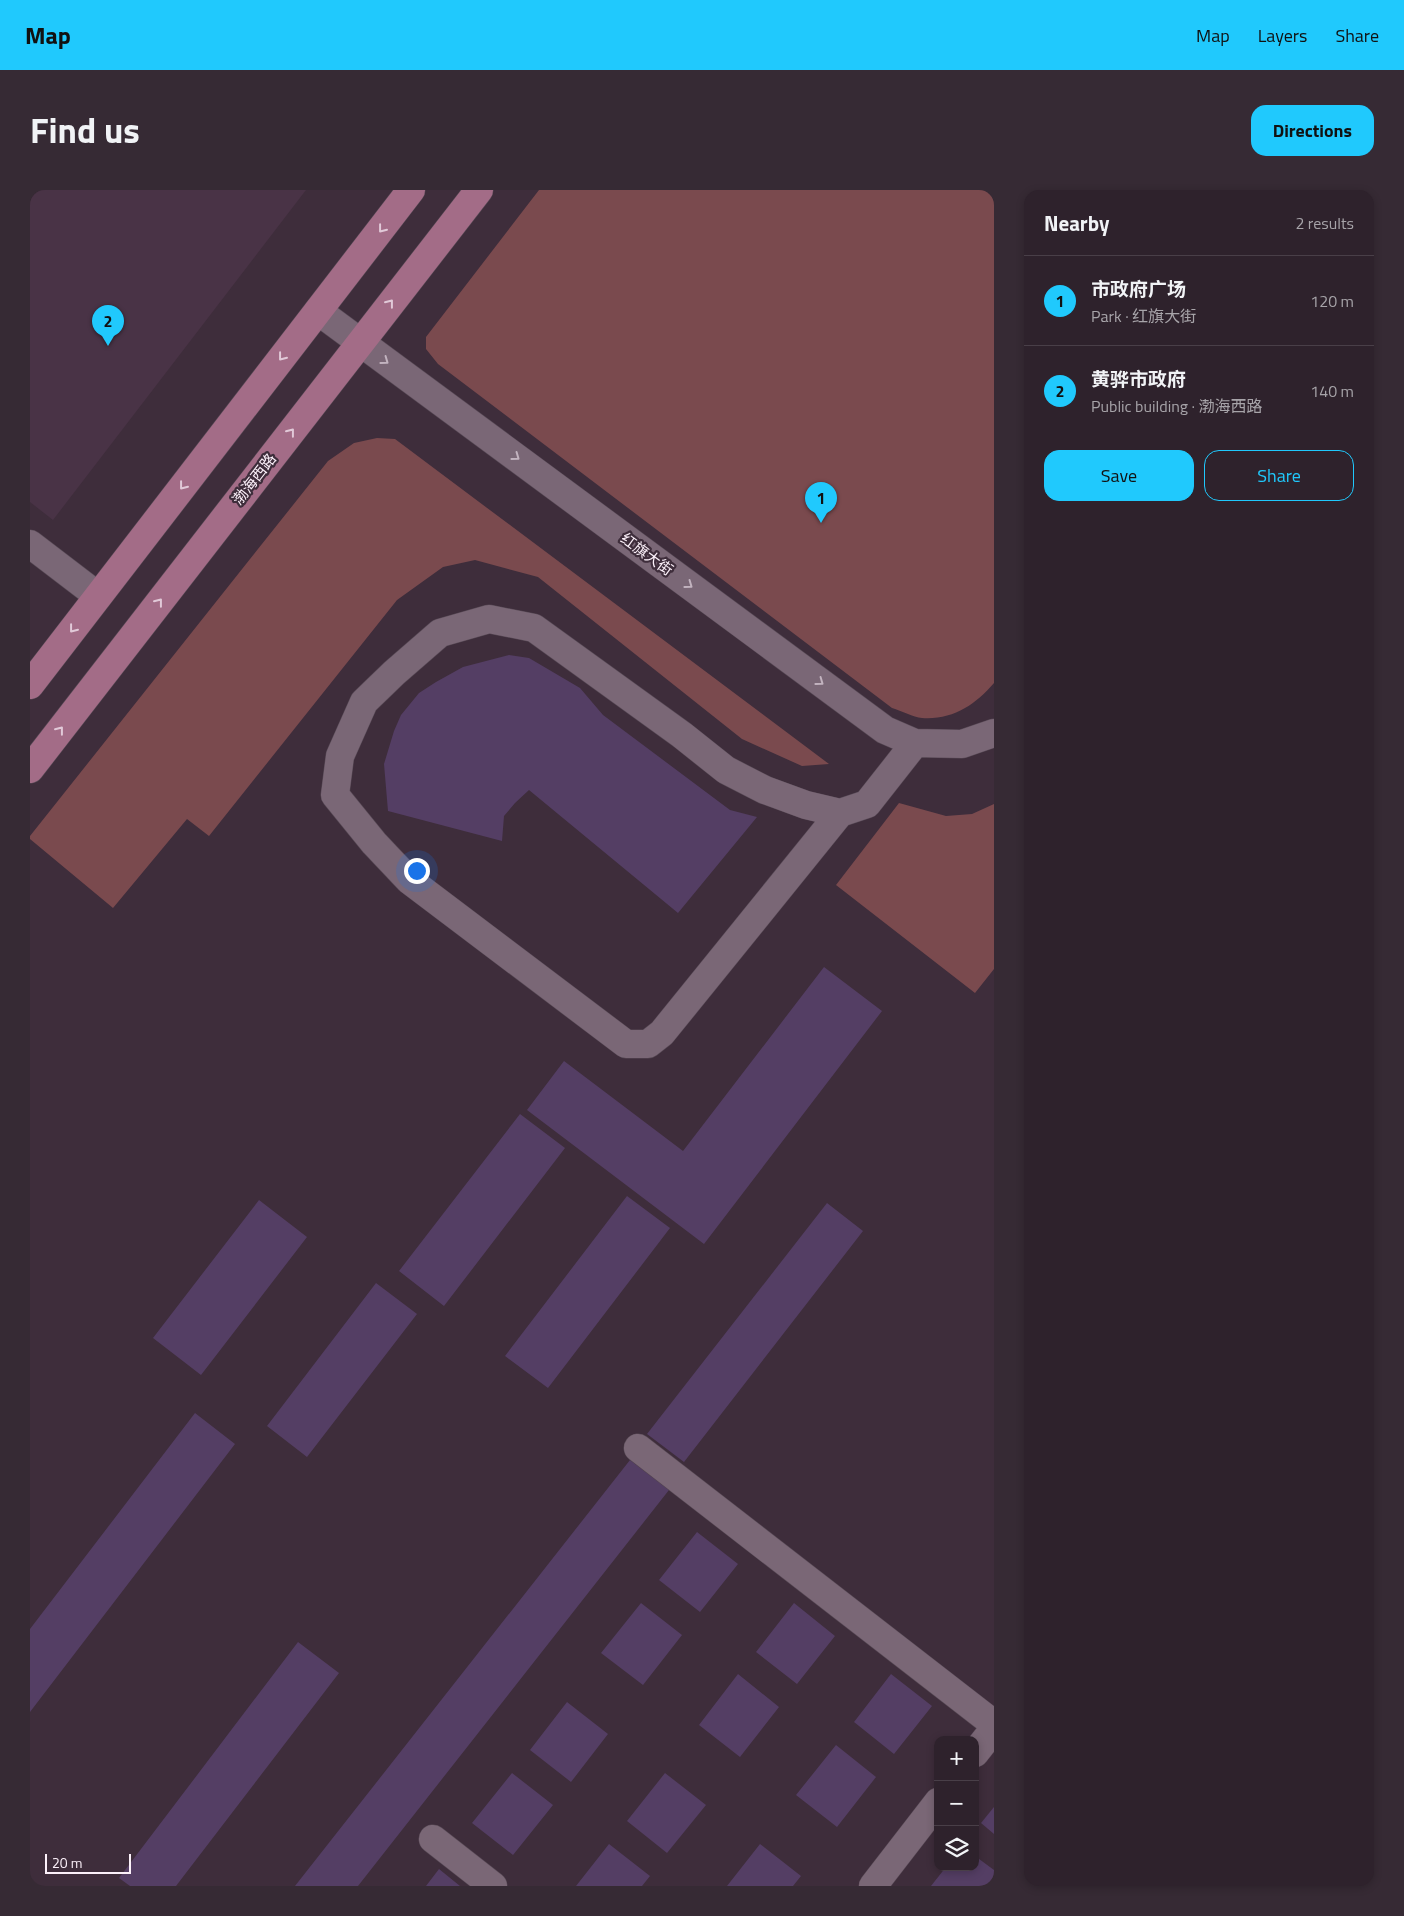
<!DOCTYPE html>
<html lang="en">
<head>
<meta charset="utf-8">
<style>
	body { margin:0; font-family:"Titillium Web","Noto Sans SC",sans-serif; background:#362a34; color:#f1f3f6 }
	.controls { position:absolute; right:15px; bottom:15px; display:grid; overflow:hidden; border-radius:10px; box-shadow:0 2px 8px #0003 }
	.controls button { width:45px; height:45px; display:grid; place-items:center; padding:0; border:0; border-bottom:1px solid #493f48; background:#2e222c; color:#f1f3f6; font:25px sans-serif }
	.scale { position:absolute; left:15px; bottom:12px; width:86px; box-sizing:border-box; padding-left:5px; border:2px solid #fcf1fa; border-top:0; font-size:14px; line-height:18px; white-space:nowrap; color:#fcf1fa; -webkit-text-stroke:4px #3e2d3b; paint-order:stroke }
	.you { position:absolute; left:386px; top:680px; width:18px; height:18px; margin:-12px; border:4px solid #fff; border-radius:50%; background:#1a73e8; box-shadow:0 0 0 8px #1a73e833 }
	.badge { display:grid; place-items:center; width:32px; height:32px; border-radius:50%; background:#20c9fd; color:#111; font-size:16px; font-weight:700 }
	.pin { position:absolute; translate:-50% -41px; filter:drop-shadow(0 1px 2px #0008) }
	.pin::after { content:''; position:absolute; top:26px; width:18px; height:15px; background:inherit; clip-path:polygon(0 0,100% 0,50% 100%) }
	.list { margin:0; padding:0; list-style:none }
	h2 { display:flex; justify-content:space-between; align-items:center; height:65px; margin:0; padding:0 20px; font-size:21px }
	h2 small { font-size:16px; font-weight:400; color:#a7a4a9 }
	.list li { display:grid; grid-template-columns:32px 1fr auto; gap:15px; align-items:center; box-sizing:border-box; height:90px; padding:0 20px; border-top:1px solid #493f48 }
	.list b { display:block; font-size:19px; white-space:nowrap }
	.list p { margin:0; font-size:16px; white-space:nowrap; color:#a7a4a9 }
	.list em { font-size:16px; font-style:normal; color:#a7a4a9 }
	.actions { display:flex; gap:10px; padding:15px 20px }
	.actions a { flex:1; padding:11px 0; border:1px solid #20c9fd; border-radius:15px; text-align:center; font-size:18px; color:#20c9fd }
	.actions .main { background:#20c9fd; color:#111 }
	.icon { flex:none; width:28px; height:28px; fill:none; stroke:currentColor; stroke-width:2; stroke-linecap:round; stroke-linejoin:round }
	.map { position:relative; flex:none; width:964px; height:1696px; overflow:hidden; border-radius:15px }
	header { display:flex; align-items:center; gap:30px; box-sizing:border-box; height:70px; padding:0 25px; background:#20c9fd; color:#111 }
	header strong { font-size:24px }
	nav { display:flex; gap:28px; margin-inline-start:auto; font-size:18px }
	.intro { display:flex; align-items:center; justify-content:space-between; box-sizing:border-box; height:120px; padding:0 30px }
	h1 { margin:0; font-size:35px }
	.button { padding:12px 22px; border-radius:15px; background:#20c9fd; color:#111; font-size:18px; font-weight:700 }
	main { display:flex; gap:30px; padding:0 30px }
	aside { flex:1; background:#2e222c; border-radius:15px; box-shadow:0 2px 8px #0003 }
	.map>svg:first-child { display:block }
</style>
</head>
<body>
<header>
<strong>Map</strong>
<nav><a>Map</a><a>Layers</a><a>Share</a></nav>
</header>
<div class="intro"><h1>Find us</h1><a class="button">Directions</a></div>
<main>
<div class="map">
<svg width="964" height="1696" viewBox="0 0 964 1696">
	<rect width="100%" height="100%" fill="#3e2d3b"/>
	<!-- built -->
	<path fill="#493346" d="M0,0h276l-253,330 -23,-18z"/>
	<!-- green -->
	<path fill="#7a4a4e" d="M509,0h455v493c-19,22 -41,37 -72,35 -9,-1 -20,-7 -30,-10l-454,-344 -12,-15v-12z
		M347,248l18,1 434,325 -27,2 -60,-27 -204,-162 -63,-17 -32,7 -46,33 -188,236 -22,-17 -74,89 -83,-69v-3l298,-375 26,-18z
		M869,613l47,13 26,-2 22,-10v165l-19,24 -139,-108z"/>
	<!-- building -->
	<path fill="#543e64" d="M479,465l20,3 51,30 23,27 127,95 27,7 -79,96 -149,-123 -14,13 -11,13 -2,25 -114,-30 -4,-47 10,-33 7,-16 18,-22 17,-11 27,-15z
		M794,777l58,44 -178,233 -177,-134 37,-49 119,90z
		M490,924l45,34 -121,158 -45,-35z
		M597,1006l43,32 -122,160 -43,-32z
		M229,1010l48,37 -106,138 -48,-37z
		M797,1013l36,28 -179,231 -37,-28z
		M346,1093l41,31 -110,143 -40,-31z
		M165,1223l40,31 -205,268v-83z
		M600,1270l39,30 -311,396h-63z
		M667,1342l41,32 -38,48 -41,-32z
		M611,1413l41,32 -39,50 -42,-32z
		M764,1413l41,33 -38,48 -41,-32z
		M268,1452l41,31 -163,213h-46l-11,-8z
		M708,1484l41,33 -39,50 -41,-32z
		M861,1484l41,32 -38,48 -40,-32z
		M537,1512l41,32 -37,48 -41,-32z
		M806,1555l40,32 -39,50 -41,-32z
		M482,1583l41,32 -40,50 -41,-32z
		M635,1583l41,32 -39,48 -40,-32z
		M964,1617v27l-13,-11z
		M579,1654l41,32 -8,10h-66z
		M730,1654l41,32 -8,10h-66z
		M945,1666l19,14v16h-63l15,-19h29z
		M409,1679l21,17h-34z"/>
	<g fill="none" stroke-linecap="round" stroke-linejoin="round">
		<defs>
			<path id="minor" d="M288,121l567,419 30,13 47,1 32,-11
				M0,354l68,52
				M810,623l-178,220 -14,11h-22l-217,-164 -35,-37 -39,-48 5,-39 24,-54 30,-29 46,-40 49,-14 45,9 148,107 44,35 39,20 41,15 34,8 27,-9 48,-61
				M608,1258l356,276
				M945,1563l19,-24
				M403,1649l60,47
				M843,1696l65,-84"/>
			<path id="major" d="M0,495l381,-495
				M0,579l449,-579"/>
		</defs>
		<!-- minor casing -->
		<use href="#minor" stroke="#584a56" stroke-width="29"/>
		<!-- major casing -->
		<use href="#major" stroke="#584a56" stroke-width="29"/>
		<!-- minor -->
		<use href="#minor" stroke="#7a6776" stroke-width="28"/>
		<!-- major -->
		<use href="#major" stroke="#a36c87" stroke-width="28"/>
	</g>
	<!-- one-way arrows -->
	<defs><path id="oneway-chevron" d="M-2-3.5L2.5 0L-2 3.5" fill="none" stroke-width="1.6" stroke-linecap="round" stroke-linejoin="round" transform="scale(1.25)"/></defs>
	<g stroke="#e1c9d8">
		<use href="#oneway-chevron" transform="translate(352 39) rotate(128)"/>
		<use href="#oneway-chevron" transform="translate(360 113) rotate(-52)"/>
		<use href="#oneway-chevron" transform="translate(252 167) rotate(128)"/>
		<use href="#oneway-chevron" transform="translate(261 242) rotate(-52)"/>
		<use href="#oneway-chevron" transform="translate(153 296) rotate(128)"/>
		<use href="#oneway-chevron" transform="translate(129 412) rotate(-52)"/>
		<use href="#oneway-chevron" transform="translate(43 439) rotate(128)"/>
		<use href="#oneway-chevron" transform="translate(30 540) rotate(-52)"/>
	</g>
	<g stroke="#c2b3bf">
		<use href="#oneway-chevron" transform="translate(355 171) rotate(36)"/>
		<use href="#oneway-chevron" transform="translate(486 267) rotate(36)"/>
		<use href="#oneway-chevron" transform="translate(659 395) rotate(36)"/>
		<use href="#oneway-chevron" transform="translate(790 492) rotate(36)"/>
	</g>
	<g text-anchor="middle" dominant-baseline="central" stroke-width="4.5" stroke-linejoin="round" paint-order="stroke">
		<!-- street labels -->
		<g font-size="15" fill="#fcf1fa" stroke="#3e2d3b">
			<text transform="translate(224 289) rotate(-52)">渤海西路</text>
			<text transform="translate(617 364) rotate(36)">红旗大街</text>
		</g>
	</g>
</svg>
<div class="controls">
<button>+</button>
<button>−</button>
<button><svg class="icon" aria-label="layers" viewBox="0 0 24 24"><path d="M12 4l9 5-9 5-9-5zM3 14l9 5 9-5"/></svg></button>
</div>
<div class="scale">20 m</div>
<div class="you"></div>
<div class="pin badge" style="left:791px;top:333px">1</div>
<div class="pin badge" style="left:78px;top:156px">2</div>
</div>
<aside>
<h2>Nearby<small>2 results</small></h2>
<ul class="list">
<li><span class="badge">1</span><div><b>市政府广场</b><p>Park · 红旗大街</p></div><em>120 m</em></li>
<li><span class="badge">2</span><div><b>黄骅市政府</b><p>Public building · 渤海西路</p></div><em>140 m</em></li>
</ul>
<div class="actions"><a class="main">Save</a><a>Share</a></div>
</aside>
</main>
</body>
</html>
